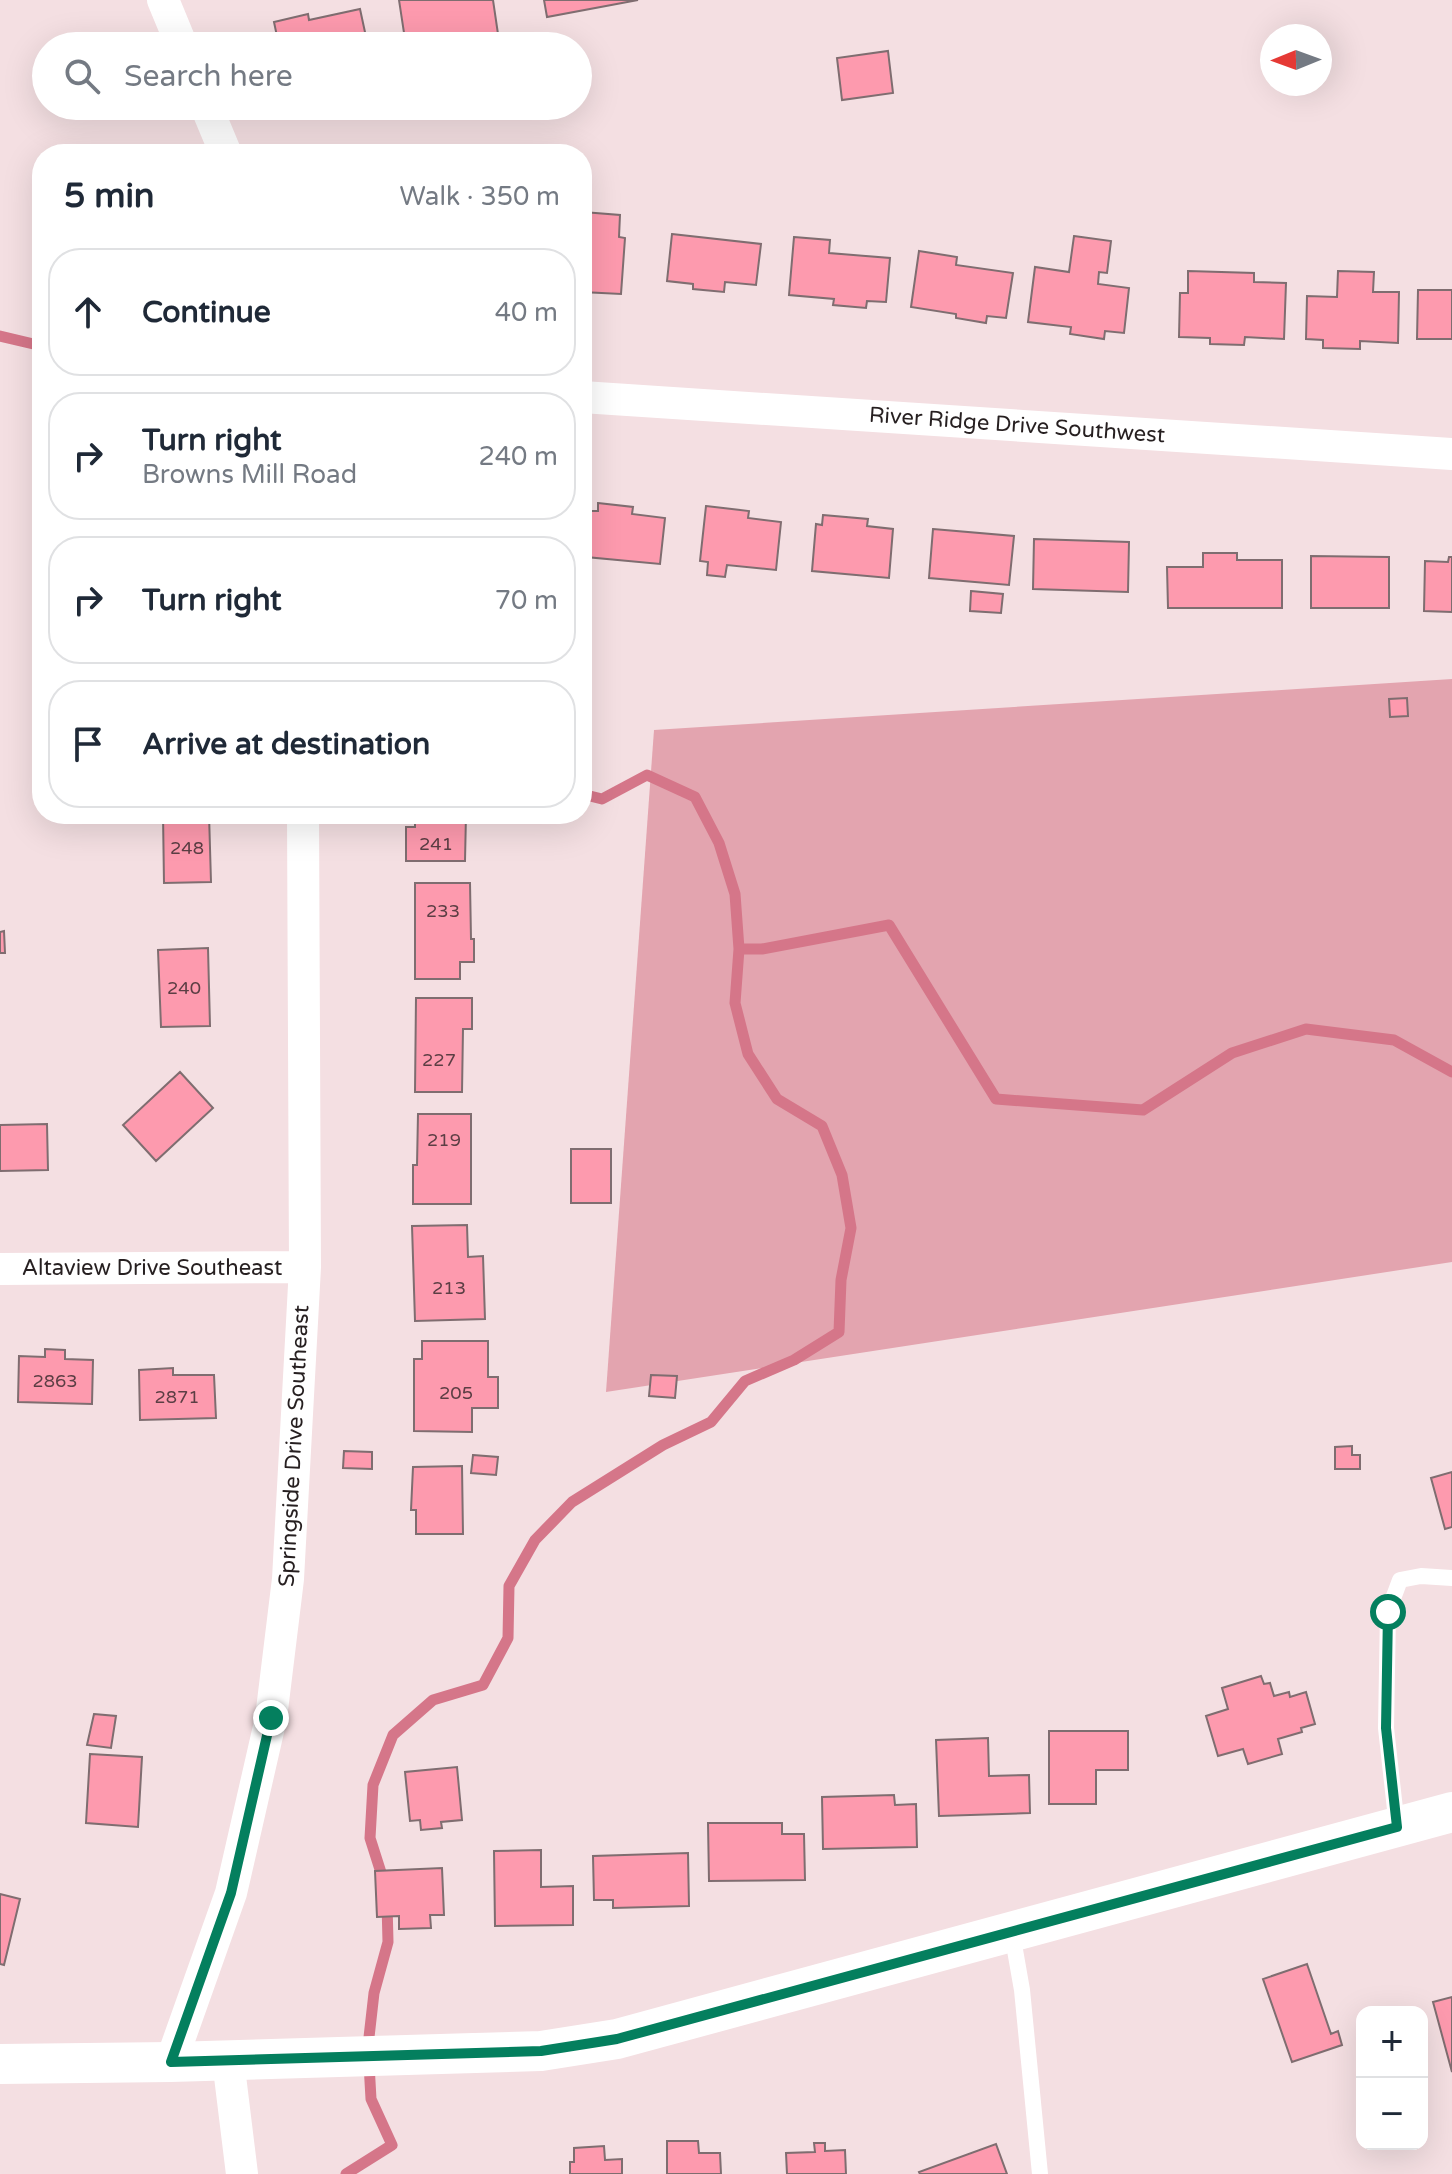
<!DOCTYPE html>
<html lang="en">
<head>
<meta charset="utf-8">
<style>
	body { margin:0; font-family:"Varela Round",sans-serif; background:#f2f2f3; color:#1f2937 }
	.controls { position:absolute; right:24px; bottom:24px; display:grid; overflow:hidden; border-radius:16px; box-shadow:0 8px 32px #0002 }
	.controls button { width:72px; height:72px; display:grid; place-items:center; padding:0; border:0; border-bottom:2px solid #e0e1e3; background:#fff; color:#1f2937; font:40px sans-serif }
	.compass { position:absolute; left:1260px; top:24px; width:72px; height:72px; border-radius:50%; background:#fff; box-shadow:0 8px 32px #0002; rotate:269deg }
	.stop { position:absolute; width:24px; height:24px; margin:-18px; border:6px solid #047f5e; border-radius:50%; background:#fff }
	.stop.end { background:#047f5e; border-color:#fff; box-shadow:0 2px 8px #0008 }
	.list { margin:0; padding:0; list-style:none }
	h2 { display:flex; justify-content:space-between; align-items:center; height:104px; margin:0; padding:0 32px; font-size:34px }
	h2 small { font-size:26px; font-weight:400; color:#747a83 }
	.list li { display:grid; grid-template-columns:52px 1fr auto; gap:24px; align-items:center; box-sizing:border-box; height:128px; margin:0 16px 16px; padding:0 16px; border:2px solid #e0e1e3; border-radius:32px }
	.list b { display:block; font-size:30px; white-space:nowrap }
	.list p { margin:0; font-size:26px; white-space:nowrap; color:#747a83 }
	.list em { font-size:26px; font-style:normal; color:#747a83 }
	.icon { flex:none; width:44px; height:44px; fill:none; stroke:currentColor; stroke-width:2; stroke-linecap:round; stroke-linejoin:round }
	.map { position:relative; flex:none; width:1452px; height:2174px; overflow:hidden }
	.search { position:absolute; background:#fff; box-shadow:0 8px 32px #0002; left:32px; top:32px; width:560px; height:88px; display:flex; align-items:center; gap:20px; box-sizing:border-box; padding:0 28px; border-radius:44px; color:#747a83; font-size:30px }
	.panel { position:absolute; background:#fff; box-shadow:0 8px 32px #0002; left:32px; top:144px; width:560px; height:680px; border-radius:32px }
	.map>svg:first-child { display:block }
</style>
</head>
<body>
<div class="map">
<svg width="1452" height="2174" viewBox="0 0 1452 2174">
	<rect width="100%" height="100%" fill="#f4dfe2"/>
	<!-- green -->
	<path fill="#e3a4af" d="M1452,679v583l-846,130 48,-662z"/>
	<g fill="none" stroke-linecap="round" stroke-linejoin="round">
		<!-- stream -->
		<path stroke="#d57689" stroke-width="11" d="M0,336l42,10
			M739,949h23l127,-24 107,174 147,11 89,-57 74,-24 88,11 58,32
			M384,1882l-14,-44 3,-53 20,-50 40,-35 50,-15 25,-47 1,-52 26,-46 37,-38 91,-57 48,-23 34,-41 49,-21 45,-28 2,-52 10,-52 -9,-53 -20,-49 -45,-27 -29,-45 -13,-51 4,-54 -4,-55 -16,-51 -24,-46 -48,-22 -45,24 -20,-5
			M346,2174l46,-29 -21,-46 -3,-53 6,-53 14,-51 -1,-39"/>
	</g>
	<!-- building -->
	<path fill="#fd9aae" stroke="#7f6d70" stroke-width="2" d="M399,0h94l5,34 -92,12z
		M544,0h94l-91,17z
		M360,9l8,37h-89l-5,-24 34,-8 1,6z
		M888,51l5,42 -51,7 -5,-42z
		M583,212l37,3 -1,22 6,1 -4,56 -39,-2z
		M672,234l89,10 -5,41 -31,-3 -1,10 -31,-3v-5l-26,-3z
		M1074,236l37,5 -4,32 -8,-1 -1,12 31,4 -5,45 -19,-2 -1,8 -34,-5 1,-7 -43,-5 7,-55 34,5z
		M794,237l36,3 -1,13 61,5 -4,44 -19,-1 -1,7 -33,-3 1,-6 -45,-4z
		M919,251l38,6 -1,8 57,8 -7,45 -19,-2 -1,7 -30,-5v-4l-45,-7z
		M1188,271l66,2v9l32,1 -2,56 -39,-2 -1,8 -34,-1v-6l-31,-1 1,-44h8z
		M1338,271l36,1 -1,20h26l-1,51 -38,-2v8l-37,-1v-8l-17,-1 1,-43 30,1z
		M1418,290h34v49h-35z
		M598,503l35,4 -1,7 33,4 -5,46 -74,-7 5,-46h7z
		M706,506l43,5 -1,7 33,4 -5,48 -49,-5 -2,12 -18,-2 1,-13 -8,-1z
		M823,515l45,4 -1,7 26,3 -4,49 -77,-7 4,-47 6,1z
		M933,529l81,7 -5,49 -80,-7z
		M1034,539l95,3 -1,50 -95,-3z
		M1203,553h34v7h45v48h-114l-1,-41h36z
		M1311,556l78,1v51h-78z
		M1449,557h3v55l-28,-1 1,-50 23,1z
		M971,591l32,3 -2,19 -31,-2z
		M1407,698l1,18 -18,1 -1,-18z
		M163,814h46l2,68 -47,1z
		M415,814h51l-1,47h-59v-34h9z
		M415,883h55l1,56h3v23h-14v17h-45z
		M4,931l1,22h-5v-21z
		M208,948l2,78 -49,1 -3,-77z
		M416,998h56v31h-9l-1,63h-47z
		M180,1072l33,36 -57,53 -33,-36z
		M418,1114h53v90h-58v-39h4z
		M47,1124l1,46 -48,1v-46z
		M571,1149h40v54h-40z
		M467,1225l1,32 15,-1 2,63 -70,2 -3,-95z
		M422,1341h66v36h10v31h-26v24l-58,-1v-72h8z
		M45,1349l20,1v9l28,1 -1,44 -74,-2 1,-46 26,1z
		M173,1368v7h41l2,43 -76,2 -1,-50z
		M651,1375l26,1 -2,22 -26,-2z
		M1352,1446v9h8v14h-25v-22z
		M344,1451l28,1v17l-29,-1z
		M473,1455l25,2 -2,18 -25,-2z
		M462,1466l1,68h-47v-24h-5l2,-43z
		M1452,1472v55l-7,2 -14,-51z
		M1261,1676l3,8 6,-1 4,13 15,-4 1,5 16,-5 9,32 -14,4 1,4 -24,7 4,15 -34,10 -5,-15 -25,7 -12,-40 22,-7 -6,-21z
		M94,1714l22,2 -5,32 -24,-3z
		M1049,1731h79v39h-32v34h-47z
		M988,1738l1,38 40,-1 1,38 -91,3 -3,-76z
		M90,1754l52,3 -4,70 -52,-4z
		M457,1767l5,53 -21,2 1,6 -21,2 -1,-10 -10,1 -5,-49z
		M894,1795l1,10 21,-1 1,43 -94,2 -1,-52z
		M708,1823h74v11h22l1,46 -96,1z
		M541,1850v37l32,-1v39l-78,1 -1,-75z
		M688,1853l1,53 -76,2v-8h-19l-1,-44z
		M442,1868l2,47h-14l1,13 -32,1v-13l-22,1 -2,-46z
		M0,1894l20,5 -16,66 -4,-1z
		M1307,1964l24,70 7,-3 4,14 -50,17 -29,-83z
		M1452,1997v75l-19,-70z
		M667,2141h31l1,12h21l1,21h-54z
		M814,2143h11v8l20,-1 1,24h-59l-1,-21 29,-1z
		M996,2144l11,30h-87l-1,-2z
		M604,2146l1,14 17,-1v15h-52v-12h4v-14z"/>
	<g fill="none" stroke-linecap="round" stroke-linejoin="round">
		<!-- service -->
		<path stroke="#fff" stroke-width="16" d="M1397,1827l-11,-99 2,-116 12,-32 21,-4 31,2
			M1012,1933l10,57 18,184"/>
		<!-- minor -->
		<path stroke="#fff" stroke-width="32" d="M163,0l19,46
			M206,106l20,48
			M582,397l870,57
			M0,1269l305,-2
			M228,2060l14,114
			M171,2062l60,-169 40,-175 17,-139 17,-312 -2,-453"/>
		<!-- tertiary -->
		<path stroke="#fff" stroke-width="40" d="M0,2064l171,-2 370,-11 76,-12 835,-227"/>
	</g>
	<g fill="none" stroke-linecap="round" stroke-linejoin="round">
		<!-- route -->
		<path stroke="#047f5e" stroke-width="10" d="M271,1718l-40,175 -60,169 370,-11 76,-12 780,-212 -11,-99 2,-116"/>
	</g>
	<g text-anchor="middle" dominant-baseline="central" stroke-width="6" stroke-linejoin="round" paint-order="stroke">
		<!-- number labels -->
		<g font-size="18" fill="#5c3e44">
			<text x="436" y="844">241</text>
			<text x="187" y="848">248</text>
			<text x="443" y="911">233</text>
			<text x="184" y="988">240</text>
			<text x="439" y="1060">227</text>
			<text x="444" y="1140">219</text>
			<text x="449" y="1288">213</text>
			<text x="55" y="1381">2863</text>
			<text x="456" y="1393">205</text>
			<text x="177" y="1397">2871</text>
		</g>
		<!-- street labels -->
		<g font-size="22" fill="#261f20" stroke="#fff">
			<text transform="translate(1017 425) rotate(4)">River Ridge Drive Southwest</text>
			<text x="152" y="1268">Altaview Drive Southeast</text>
			<text transform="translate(294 1446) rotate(-87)">Springside Drive Southeast</text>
		</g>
	</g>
</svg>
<div class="controls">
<button>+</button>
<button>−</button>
</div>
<svg class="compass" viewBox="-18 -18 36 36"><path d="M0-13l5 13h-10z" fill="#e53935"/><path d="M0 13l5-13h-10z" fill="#747a83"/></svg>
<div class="stop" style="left:1388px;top:1612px"></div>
<div class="stop end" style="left:271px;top:1718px"></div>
<div class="search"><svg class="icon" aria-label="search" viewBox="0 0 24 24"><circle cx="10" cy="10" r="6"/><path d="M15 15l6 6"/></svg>Search here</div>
<section class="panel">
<h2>5 min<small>Walk · 350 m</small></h2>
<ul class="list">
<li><svg class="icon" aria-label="ahead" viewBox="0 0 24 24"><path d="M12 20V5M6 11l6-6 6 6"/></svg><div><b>Continue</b></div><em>40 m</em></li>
<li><svg class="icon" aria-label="right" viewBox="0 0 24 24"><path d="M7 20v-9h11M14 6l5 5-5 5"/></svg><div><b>Turn right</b><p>Browns Mill Road</p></div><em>240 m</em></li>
<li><svg class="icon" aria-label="right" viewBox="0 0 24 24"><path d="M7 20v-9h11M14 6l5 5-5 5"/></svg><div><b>Turn right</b></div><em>70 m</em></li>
<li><svg class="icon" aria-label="arrive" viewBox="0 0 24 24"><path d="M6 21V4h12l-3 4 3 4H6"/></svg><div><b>Arrive at destination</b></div></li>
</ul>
</section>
</div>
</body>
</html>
